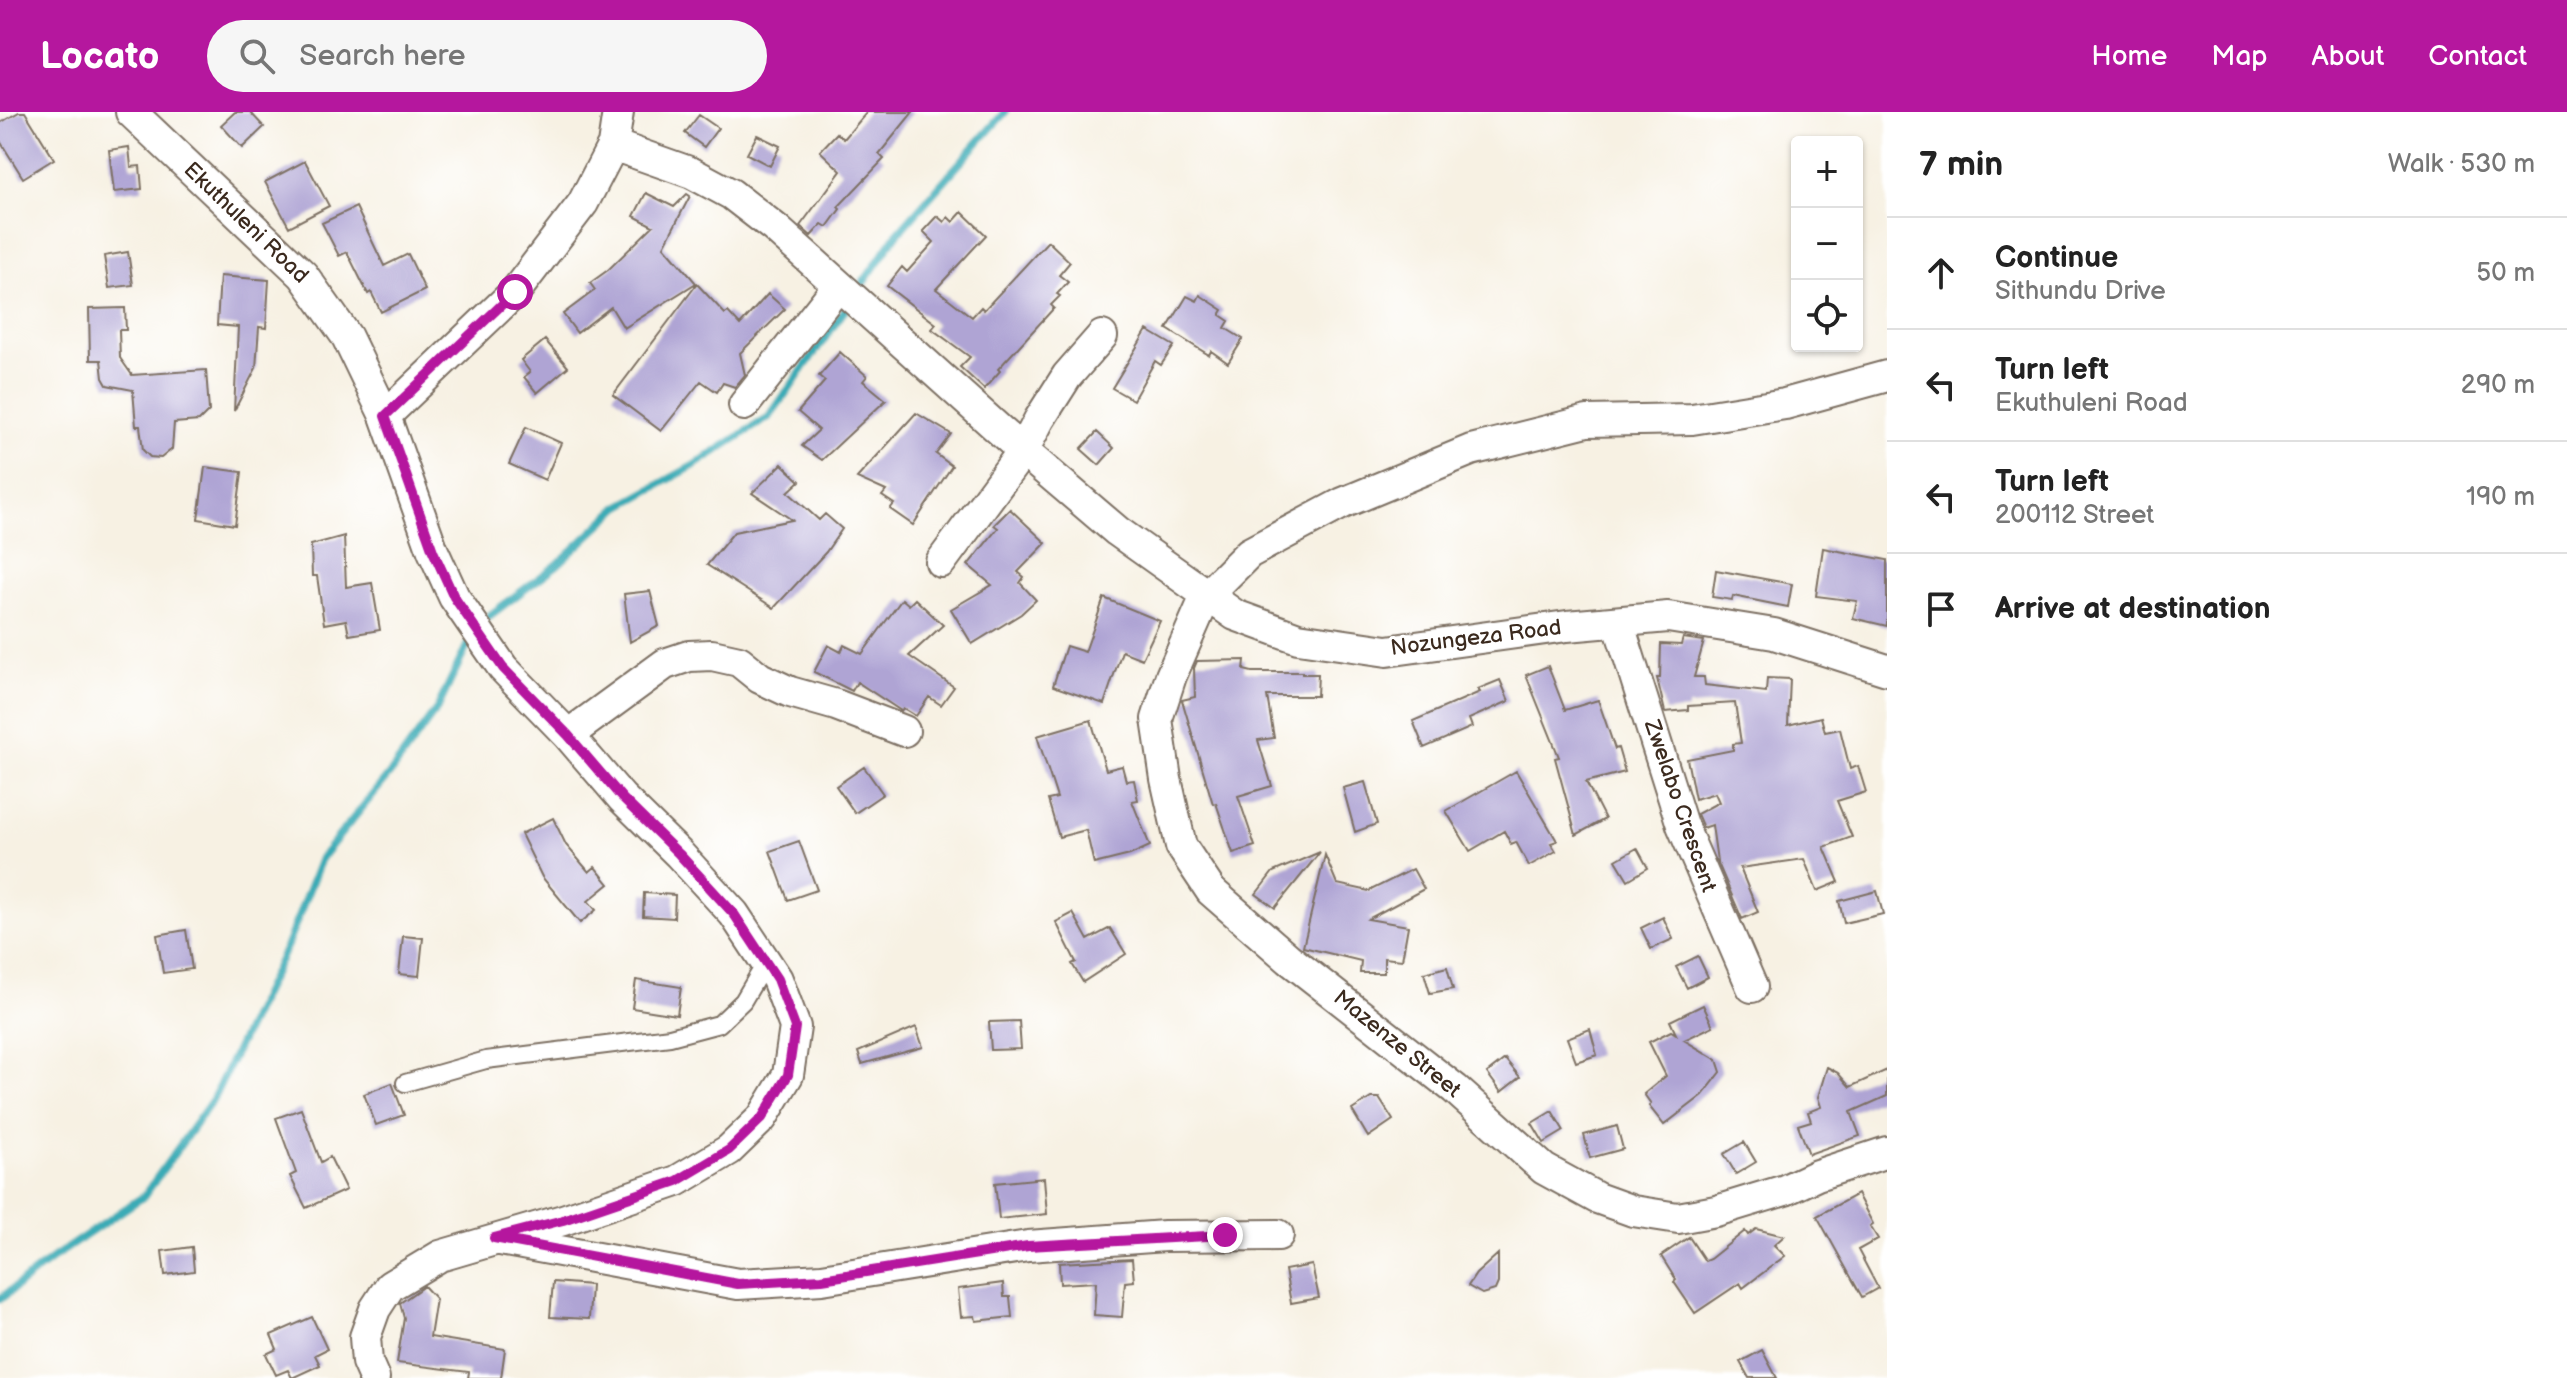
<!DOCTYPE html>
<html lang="en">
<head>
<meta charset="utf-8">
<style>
	body { margin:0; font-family:"Balsamiq Sans",sans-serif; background:#f6f6f6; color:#222 }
	.controls { position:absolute; right:24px; top:24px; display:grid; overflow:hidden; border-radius:8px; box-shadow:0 2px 6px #0004 }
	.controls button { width:72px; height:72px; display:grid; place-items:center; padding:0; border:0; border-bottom:2px solid #e0e0e0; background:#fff; color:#222; font:40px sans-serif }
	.stop { position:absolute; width:24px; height:24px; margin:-18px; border:6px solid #b5179e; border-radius:50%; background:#fff }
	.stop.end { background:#b5179e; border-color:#fff; box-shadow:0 2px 8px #0008 }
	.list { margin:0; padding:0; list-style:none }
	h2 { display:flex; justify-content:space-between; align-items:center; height:104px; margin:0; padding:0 32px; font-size:34px }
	h2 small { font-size:26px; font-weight:400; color:#767676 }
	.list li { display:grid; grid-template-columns:52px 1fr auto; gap:24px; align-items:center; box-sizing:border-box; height:112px; padding:0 32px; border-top:2px solid #e0e0e0 }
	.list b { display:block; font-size:30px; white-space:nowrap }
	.list p { margin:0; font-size:26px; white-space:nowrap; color:#767676 }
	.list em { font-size:26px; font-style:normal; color:#767676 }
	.icon { flex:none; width:44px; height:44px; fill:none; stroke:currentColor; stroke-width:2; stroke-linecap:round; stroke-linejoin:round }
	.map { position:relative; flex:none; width:1887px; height:1266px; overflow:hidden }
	header { display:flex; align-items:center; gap:48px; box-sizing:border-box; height:112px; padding:0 40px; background:#b5179e; color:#fff }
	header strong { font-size:38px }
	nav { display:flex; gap:44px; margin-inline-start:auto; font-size:28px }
	.search { width:560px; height:72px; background:#f6f6f6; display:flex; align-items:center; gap:20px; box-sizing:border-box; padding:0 28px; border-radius:44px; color:#767676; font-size:30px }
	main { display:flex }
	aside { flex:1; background:#fff }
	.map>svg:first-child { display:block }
</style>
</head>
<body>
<header>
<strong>Locato</strong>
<div class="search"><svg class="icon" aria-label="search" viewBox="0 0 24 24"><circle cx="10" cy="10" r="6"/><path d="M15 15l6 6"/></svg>Search here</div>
<nav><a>Home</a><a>Map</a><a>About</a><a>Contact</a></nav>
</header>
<main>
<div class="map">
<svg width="1887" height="1266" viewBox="0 0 1887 1266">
	<rect width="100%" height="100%" fill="#fff"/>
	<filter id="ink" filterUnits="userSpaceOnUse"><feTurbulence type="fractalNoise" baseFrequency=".0125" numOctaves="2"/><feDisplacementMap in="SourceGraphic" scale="16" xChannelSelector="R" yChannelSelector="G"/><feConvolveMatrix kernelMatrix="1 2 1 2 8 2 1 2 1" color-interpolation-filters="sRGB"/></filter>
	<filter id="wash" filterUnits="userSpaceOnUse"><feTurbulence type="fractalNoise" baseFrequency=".006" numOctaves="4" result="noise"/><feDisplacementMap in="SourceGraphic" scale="32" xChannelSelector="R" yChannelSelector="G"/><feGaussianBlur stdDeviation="1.8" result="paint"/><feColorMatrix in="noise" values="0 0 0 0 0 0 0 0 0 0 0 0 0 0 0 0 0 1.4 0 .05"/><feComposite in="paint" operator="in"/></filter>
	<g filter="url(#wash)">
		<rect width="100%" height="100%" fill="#f7f1e3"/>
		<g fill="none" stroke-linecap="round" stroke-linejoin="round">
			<!-- stream -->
			<path stroke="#3aabb6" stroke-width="8" d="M856,181l41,-59 108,-122
				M489,504l68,-51 62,-58 74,-41 76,-49 80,-113
				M0,1187l57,-44 87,-59 69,-97 75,-156 33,-85 71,-87 46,-64 30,-63"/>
		</g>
		<g id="blocks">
			<!-- building -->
			<path fill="#afa4d4" d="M19,0h6l29,47 -31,19 -23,-37v-18z
				M235,0h15l14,15 -22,21 -21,-23z
				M867,0h46l-34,42 5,5 -46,48 2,2 -13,18 -5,-3 -11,12 -11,-10 41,-55 -21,-20 17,-18 7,6z
				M699,3l19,13 -14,19 -19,-14z
				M757,23l23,11 -10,20 -23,-12z
				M129,35l2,20 9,-1 2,23 -28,3 -5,-42z
				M305,49l24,45 -40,21 -24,-45z
				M646,81l28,14 13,-13 3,2 -26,50 32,37 -72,45 -13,-21 -34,26 -14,-19 32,-24 -5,-7 18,-13 45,-44 -19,-10z
				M356,95l28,59 24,-12 17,36 -44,22 -10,-20 -3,2 -21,-42 -8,4 -17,-33z
				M962,100l24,23 -50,54 36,28 9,-10 3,3 64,-69 22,21 -11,13 9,7 -11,12 3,2 -9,9 3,3 -56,61 2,2 -16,18 -24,-22 10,-10 -38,-28 4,-5 -49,-38 15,-19 5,5 27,-30 -11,-11 14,-15 7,6 4,-5 5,5z
				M128,140l5,33 -24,3 -5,-32z
				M220,164l49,4 -3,48 -7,-1 -3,41 -22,43 4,-84 -21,-2z
				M697,172l28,30 3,-2 12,13 28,-31 17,15 -45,44 5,22 -10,12 -12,-4 -6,9 -16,-11 -40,50 -48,-36z
				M1200,183l23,15 -3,5 9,6 -4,7 18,11 -15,24 -17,-12 -2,4 -42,-26 20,-33 10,5z
				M125,196l1,22h-7l1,28 12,17 74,-5 3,41 -10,10 -25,2 -2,26 -11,9 -11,-1 -7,-7 -3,-24h-4l-3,-36 -26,-5 -4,-7 -2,-18h-11l-1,-51z
				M1147,218l27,16 -13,19 -6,-4 -22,39 -21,-12z
				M545,228l23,27 -31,26 -13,-16 6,-5 -9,-12z
				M840,240l27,24 -4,5 23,19 -64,60 -20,-14 17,-16 -21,-18 27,-31 -6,-5z
				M916,301l35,21 -15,20 16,12 -39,59 -23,-16 4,-5 -12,-8 4,-5 -29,-13z
				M526,315l35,16 -16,37 -36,-16z
				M1097,320l17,16 -15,17 -18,-16z
				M782,352l18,17 -12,11 31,28 6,-6 17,15 -16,23 -52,56 -67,-43 27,-33 58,-12 -40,-27z
				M205,355l37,5 -7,53 -37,-6z
				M1010,397l36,34 -28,29 6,5 -4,6 16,17 -15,14 -49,30 -21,-35 41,-24 -24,-20 30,-37 -4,-3z
				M344,424l2,51 26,-4 8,47 -31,5 -3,-15 -22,4 -7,-48h-5l-1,-31z
				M1823,436l64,12v66l-34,-8 4,-17 -41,-5z
				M1716,458l76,14 -4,23 -55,-11 -1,4 -20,-3z
				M650,479l9,35 -29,16 -6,-48z
				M1104,486l56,23 -18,38 -20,-8 -18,53 -51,-18 13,-40 19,6z
				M902,487l7,6 6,-6 28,26 -34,31 45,31 -13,18 -12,-8 -13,19 -13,-8 -2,3 -3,-2 -41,-27 -5,9 -38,-19 14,-27 13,7 3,-7 18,9z
				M1683,526l21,3 -10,36h10l1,8 61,7 1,-14 23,1 -2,46 33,-8 4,15 15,-3 10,40 8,-3 8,26 -29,9 15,36 -28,10 15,35 -22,9 -13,-32 -64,9 18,44 -16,7 -25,-58 -5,-36 -9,3 -6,-14 22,-12 -4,-9 -20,6 -8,-40 46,-9v-6l8,-1 -6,-40 -47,3v4l-23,2 -8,-34h3l1,-34 20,1z
				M1245,548l-1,10 8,2h50v2h16l-1,22h-50l7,42 -16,2 14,46 -34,10 17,50 -22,7 -17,-50 -3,1 -31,-104 13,-3 -1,-29 3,-7z
				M1548,554l17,44 33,-10 17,49 3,-1 7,24 -39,10 19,37 -29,16 -21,-77 4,-1 -33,-82z
				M1500,568l9,21 -40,18 3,8 -48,21 -11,-27 67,-29 -2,-3z
				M1091,608l15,50 16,-4 4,15 8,-1 4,20 -6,1 18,45 -20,9 -36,9 -8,-34 -27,7 -11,-37 9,-2 -20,-62z
				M864,655l19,27 -28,19 -19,-27z
				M1516,659l41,70 -6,2 5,8 -27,15 -13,-24 -5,2 -7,-13 -34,20 -24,-40z
				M1365,670l12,42 -22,8 -12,-44z
				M553,706l13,27 23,27 6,-5 14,17 -21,17 8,9 -16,13 -38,-46 -21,-43z
				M799,729l18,49 -29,10 -18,-49z
				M1637,736l11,20 -20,12 -12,-20z
				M1320,740l-45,56 -19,-14 17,-22z
				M1325,743l12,29 32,7 44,-22 11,20 -56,30 40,7 -6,34 -18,-2v15h-24l1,-12 -58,-14z
				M1877,779l6,23 -39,9 -5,-22z
				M644,781l31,2 -1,23 -31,-2z
				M1073,801l15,27 22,-12 16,26 -43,28 -11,-18 4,-2 -20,-40z
				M1663,805l10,22 -22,10 -10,-21z
				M186,818l6,39 -29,4 -6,-38z
				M403,824l20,2 -4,38 -20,-2z
				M1698,844l10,21 -21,11 -11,-21z
				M1447,855l6,22 -23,4 -6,-20z
				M636,868l45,7 -4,28 -45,-7z
				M1703,893l10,21 -29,14 33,20 4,12 -18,23 -39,30 -15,-19 2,-2 -7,-10 22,-18 -17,-34 22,-11 5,3 -6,-13z
				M1019,909l2,28 -30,1 -2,-28z
				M916,915l7,20 -61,17 -4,-12z
				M1590,917l7,26 -21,7 -9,-24z
				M1505,947l15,18 -19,15 -14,-19z
				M1827,955l11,6 12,14 37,-17v26l-36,16 9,24 -51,18 -11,-29 13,-4 -3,-9 13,-5 -3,-10z
				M392,971l12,32 -28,10 -12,-31z
				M1371,986h8l14,22 -25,17 -16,-27z
				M301,997l20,53 9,-5 16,33 -40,18 -16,-32 6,-3 -20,-55z
				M1552,999l12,20 -20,12 -12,-20z
				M1617,1014l6,23 -33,9 -6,-23z
				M1744,1030l12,20 -20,12 -12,-20z
				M1044,1066l3,36 -48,5 -4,-36z
				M1857,1082l16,30 -3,2 8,13 -20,11 20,38 -16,9 -45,-81z
				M1756,1117l28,7 -10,9 11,11 -42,32 -3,-5 -45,30 -21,-31 2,-2 -15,-24 28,-19 16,24 5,-2 35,-28 3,4z
				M192,1135l2,24 -29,4 -3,-24z
				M1498,1142v29l-3,7 -13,4 -14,-8 8,-12z
				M1132,1147l2,22 -9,1 -3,35 -28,-2 2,-33 -36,2 -1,-21z
				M1312,1153l7,33 -28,5 -6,-33z
				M553,1170l38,3 -2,34 -39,-2z
				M1003,1171l1,14h6l2,20 -36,4 -1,-5 -14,1 -3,-28z
				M424,1174l12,13 -6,38 75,12 -4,29h-33l1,-6 -72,-9 7,-45 -4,-15z
				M312,1205l15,32 -12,6 5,10 -28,13 -4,-8 -12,5 -10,-21 11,-5 -6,-14z
				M1762,1238l15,28h-28l-9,-16z"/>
		</g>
	</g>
	<g filter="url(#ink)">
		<use href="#blocks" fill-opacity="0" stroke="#7d7063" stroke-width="2"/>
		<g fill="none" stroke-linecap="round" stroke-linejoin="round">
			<defs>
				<path id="lane" d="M405,971l81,-23 184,-23 49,-13 24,-23 23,-39"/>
				<path id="street" d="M131,0l172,163 44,62 38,79 48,135 21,46 49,71 65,67 54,63 57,56 55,60 43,65 18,48 -7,48 -26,43 -33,32 -52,31 -114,39 -123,36 -50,30 -15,23 -10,28 2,25 7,16
					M613,33l79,28 39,21 44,34 248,223 94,80 118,84 63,23 89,13 180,-25 101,-9 106,17 113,36
					M1887,264l-102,28 -93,15 -105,2 -116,29 -128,53 -94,50 -43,43 -35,80 -14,43 9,60 15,67 30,45 78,68 166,130 89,80 53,29 36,13 45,7 38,-7 69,-21 32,-15 70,-23
					M744,293l94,-119
					M385,304l130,-124 68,-89 30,-58 5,-33
					M941,450l82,-111 16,-31 28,-44 35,-40
					M1618,510l64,203 70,162
					M568,623l97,-71 24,-8 23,-1 27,6 21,17 30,14 46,13 68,26
					M500,1128l238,44 84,-5 206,-33 137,-10 113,-1"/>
			</defs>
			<!-- lane casing -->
			<use href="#lane" stroke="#7d7063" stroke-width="20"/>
			<!-- street casing -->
			<use href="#street" stroke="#7d7063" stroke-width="34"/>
			<!-- lane -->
			<use href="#lane" stroke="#fff" stroke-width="16"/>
			<!-- street -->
			<use href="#street" stroke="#fff" stroke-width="30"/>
		</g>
	</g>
	<g fill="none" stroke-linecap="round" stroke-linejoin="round" filter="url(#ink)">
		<!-- route -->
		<path stroke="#b5179e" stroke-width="10" d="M515,180l-130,124 48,135 21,46 49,71 65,67 54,63 57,56 55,60 43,65 18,48 -7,48 -26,43 -33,32 -52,31 -114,39 -69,18 244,46 84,-5 206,-33 197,-11"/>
	</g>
	<g text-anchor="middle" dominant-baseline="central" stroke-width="6" stroke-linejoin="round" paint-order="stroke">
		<!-- street labels -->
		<g font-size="22" fill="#3b2a1e" stroke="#fff">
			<text transform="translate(246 111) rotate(44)">Ekuthuleni Road</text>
			<text transform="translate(1476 526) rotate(-7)">Nozungeza Road</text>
			<text transform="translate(1680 694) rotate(71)">Zwelabo Crescent</text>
			<text transform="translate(1397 932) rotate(39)">Mazenze Street</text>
		</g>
	</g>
</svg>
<div class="controls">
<button>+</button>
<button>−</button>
<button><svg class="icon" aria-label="locate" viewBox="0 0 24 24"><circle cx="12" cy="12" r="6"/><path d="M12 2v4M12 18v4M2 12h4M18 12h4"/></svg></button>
</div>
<div class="stop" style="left:515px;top:180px"></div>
<div class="stop end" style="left:1225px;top:1123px"></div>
</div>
<aside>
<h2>7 min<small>Walk · 530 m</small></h2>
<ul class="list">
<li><svg class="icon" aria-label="ahead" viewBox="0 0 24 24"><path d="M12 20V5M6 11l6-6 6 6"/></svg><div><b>Continue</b><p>Sithundu Drive</p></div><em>50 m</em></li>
<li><svg class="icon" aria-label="left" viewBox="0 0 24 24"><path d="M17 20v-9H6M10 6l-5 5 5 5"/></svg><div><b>Turn left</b><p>Ekuthuleni Road</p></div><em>290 m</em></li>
<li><svg class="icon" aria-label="left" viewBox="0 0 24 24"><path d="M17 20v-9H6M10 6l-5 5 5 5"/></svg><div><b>Turn left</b><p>200112 Street</p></div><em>190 m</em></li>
<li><svg class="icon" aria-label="arrive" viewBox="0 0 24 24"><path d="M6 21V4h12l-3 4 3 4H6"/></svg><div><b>Arrive at destination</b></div></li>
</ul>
</aside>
</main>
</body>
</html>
